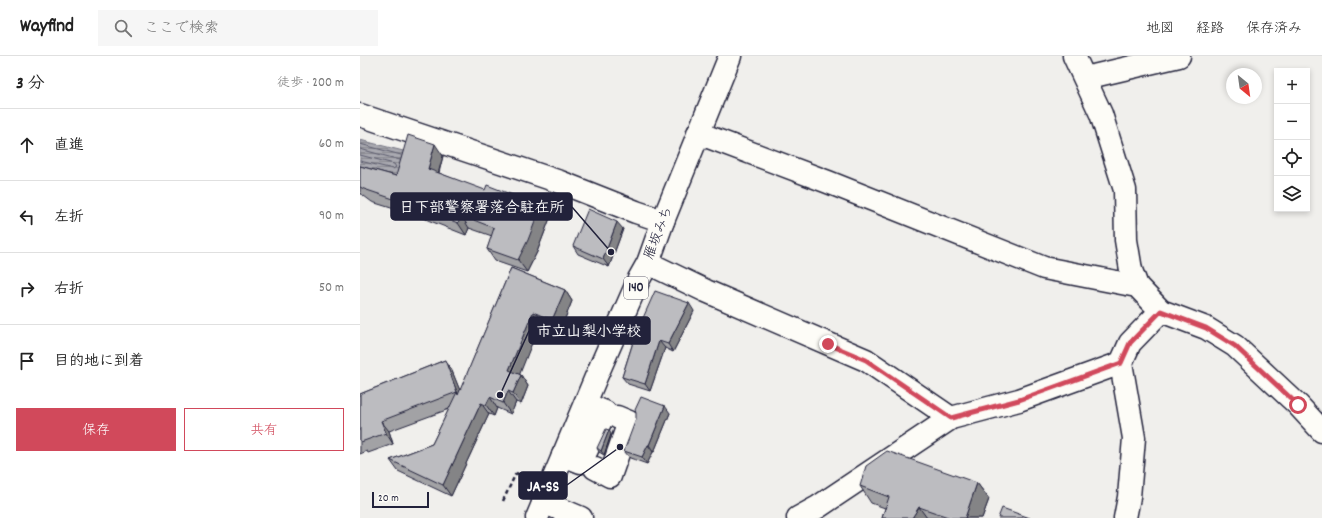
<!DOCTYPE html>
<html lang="ja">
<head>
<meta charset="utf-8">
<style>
	body { margin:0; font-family:Dekko,"Klee One",sans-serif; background:#f6f6f6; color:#222 }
	.controls { position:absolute; right:12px; top:12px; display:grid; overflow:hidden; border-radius:0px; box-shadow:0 2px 6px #0003 }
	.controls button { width:36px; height:36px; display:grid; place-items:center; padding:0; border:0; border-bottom:1px solid #e0e0e0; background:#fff; color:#222; font:20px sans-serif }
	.compass { position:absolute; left:866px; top:12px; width:36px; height:36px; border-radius:50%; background:#fff; box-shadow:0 2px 6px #0003; rotate:151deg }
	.scale { position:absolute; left:12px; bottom:10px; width:57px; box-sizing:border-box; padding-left:4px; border:2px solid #22223b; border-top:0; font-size:11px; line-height:14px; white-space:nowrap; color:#22223b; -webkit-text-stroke:3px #fdfcf7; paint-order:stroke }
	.stop { position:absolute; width:12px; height:12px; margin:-9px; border:3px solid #d1495b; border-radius:50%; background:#fff }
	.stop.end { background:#d1495b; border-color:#fff; box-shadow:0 1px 4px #0008 }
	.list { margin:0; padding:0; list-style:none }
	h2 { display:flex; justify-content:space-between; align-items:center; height:52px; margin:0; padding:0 16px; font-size:17px }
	h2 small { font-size:13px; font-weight:400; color:#767676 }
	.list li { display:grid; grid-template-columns:26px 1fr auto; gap:12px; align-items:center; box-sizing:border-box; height:72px; padding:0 16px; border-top:1px solid #e0e0e0 }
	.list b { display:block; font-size:15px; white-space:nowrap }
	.list em { font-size:13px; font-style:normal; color:#767676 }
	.actions { display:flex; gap:8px; padding:12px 16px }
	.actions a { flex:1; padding:9px 0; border:1px solid #d1495b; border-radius:0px; text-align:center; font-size:14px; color:#d1495b }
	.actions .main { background:#d1495b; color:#fff }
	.icon { flex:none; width:22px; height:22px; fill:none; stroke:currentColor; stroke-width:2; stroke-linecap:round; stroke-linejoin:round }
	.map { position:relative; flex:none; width:962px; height:462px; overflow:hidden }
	header { display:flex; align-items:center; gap:24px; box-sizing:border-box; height:56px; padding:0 20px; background:#fff; border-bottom:1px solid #e0e0e0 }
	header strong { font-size:19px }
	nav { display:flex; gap:22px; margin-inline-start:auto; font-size:14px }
	.search { width:280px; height:36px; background:#f6f6f6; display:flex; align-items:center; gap:10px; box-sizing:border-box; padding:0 14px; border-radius:0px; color:#767676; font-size:15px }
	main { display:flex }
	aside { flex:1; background:#fff }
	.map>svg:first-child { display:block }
</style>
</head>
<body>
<header>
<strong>Wayfind</strong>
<div class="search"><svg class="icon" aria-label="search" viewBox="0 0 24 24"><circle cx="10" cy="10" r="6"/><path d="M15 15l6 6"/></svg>ここで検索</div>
<nav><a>地図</a><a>経路</a><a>保存済み</a></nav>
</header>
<main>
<aside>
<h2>3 分<small>徒歩 · 200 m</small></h2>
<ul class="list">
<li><svg class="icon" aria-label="ahead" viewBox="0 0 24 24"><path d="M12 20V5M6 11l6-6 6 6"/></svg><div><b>直進</b></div><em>60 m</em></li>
<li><svg class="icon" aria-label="left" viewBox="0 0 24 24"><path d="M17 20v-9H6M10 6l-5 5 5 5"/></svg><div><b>左折</b></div><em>90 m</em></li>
<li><svg class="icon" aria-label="right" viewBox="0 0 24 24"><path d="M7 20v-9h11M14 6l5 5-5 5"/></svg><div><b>右折</b></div><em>50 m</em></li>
<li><svg class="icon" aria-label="arrive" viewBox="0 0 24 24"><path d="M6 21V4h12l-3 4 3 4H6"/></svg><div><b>目的地に到着</b></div></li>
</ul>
<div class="actions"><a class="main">保存</a><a>共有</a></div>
</aside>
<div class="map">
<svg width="962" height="462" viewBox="0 0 962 462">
	<defs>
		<pattern id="water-rules" width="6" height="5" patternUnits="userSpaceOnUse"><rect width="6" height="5" fill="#a9a9b0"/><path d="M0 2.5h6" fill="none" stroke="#898990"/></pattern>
	</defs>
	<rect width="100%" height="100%" fill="#f0efec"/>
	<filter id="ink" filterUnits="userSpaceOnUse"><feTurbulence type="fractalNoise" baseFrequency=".025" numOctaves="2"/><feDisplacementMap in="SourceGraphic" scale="8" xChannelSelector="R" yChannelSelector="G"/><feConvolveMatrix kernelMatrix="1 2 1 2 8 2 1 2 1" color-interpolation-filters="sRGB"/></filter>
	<g filter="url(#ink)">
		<!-- water -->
		<path fill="url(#water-rules)" stroke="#737381" d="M0,84l55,14 -11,35 -44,-14z"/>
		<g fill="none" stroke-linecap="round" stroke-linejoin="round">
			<!-- shore -->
			<path stroke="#58586a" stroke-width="1" d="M0,88l41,11
				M0,93l40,11
				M0,99l34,9 2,3 -3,2 -33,-8"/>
			<defs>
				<path id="minor" d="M714,0l27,58 24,76 1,50 5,30 6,16 24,25 45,17 29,18 63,59 24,26
					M725,22l94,-22
					M0,59l200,67 76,30 27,9
					M338,77l130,49 216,86 93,18
					M288,207l58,28 160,69 85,58
					M203,399l18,7 24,-50 -20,-8
					M235,412l15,8 19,-54 -12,-5
					M183,446l38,16
					M438,462l20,-11 133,-89 68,-18 102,-37
					M765,462l4,-21 5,-59 -13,-75 9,-20 31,-32"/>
				<path id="highway" d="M177,462l59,-141 43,-98 9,-16 15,-42 67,-165"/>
			</defs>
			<!-- minor casing -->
			<use href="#minor" stroke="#22223b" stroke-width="25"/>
			<!-- highway casing -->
			<use href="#highway" stroke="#22223b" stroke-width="25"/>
			<!-- path -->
			<path stroke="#22223b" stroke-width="2.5" stroke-dasharray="4 3" stroke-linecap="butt" d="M143,445l13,-28"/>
			<!-- minor -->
			<use href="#minor" stroke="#fdfcf7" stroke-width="22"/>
			<!-- highway -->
			<use href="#highway" stroke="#fdfcf7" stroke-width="22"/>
			<!-- path-bridge -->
			<path stroke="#22223b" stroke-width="2.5" stroke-dasharray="4 3" stroke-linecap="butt" d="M156,417l43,20"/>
		</g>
		<!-- wall -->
		<path fill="#a2a2a5" stroke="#22223b" d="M83,100l-4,17 111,45 -13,34 -10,20 -32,-11 -8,-12 5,-13 -23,-8 -3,7 -46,-18 -48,-15 -12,-9v-27l36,10z
			M263,173l-14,38 -31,-13 -5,-8z
			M151,212l54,22 7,11 -12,30 -20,-8 -21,51 2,1 7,11 -7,18 -5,-2 -5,12 -14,-6 -3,8 -5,-2 -38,82 -53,-25 -8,-11 42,-16 17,-35 -60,22 4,13 -25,9 -1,-2 -7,3v-60l85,-34 7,11 8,20z
			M334,255l-21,41 -8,-4 -15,43 -22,-7 -6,-7 13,-41z
			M310,357l-16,39h-1l-6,12 -17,-6 -6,-7z
			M251,378l-7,21 -5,-3 -2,-4z
			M617,427l12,16 -7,19h-100l3,-10 -14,-5 -11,-17z"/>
		<!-- shaded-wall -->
		<path fill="#848486" stroke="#22223b" d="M75,88l8,12 -7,25 -8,-12z
			M181,150l9,12 -13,34 -10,20 -9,-12z
			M101,159l8,13 -3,7 -8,-12z
			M257,166l6,7 -14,38 -6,-8z
			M205,234l7,11 -12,30 -8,-11z
			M329,247l5,8 -21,41 -5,-8z
			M173,256l7,11 -23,58 -8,-11z
			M299,285l6,7 -15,43 -5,-7z
			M85,304l7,11 13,32 -8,-11z
			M161,319l7,11 -7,18 -8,-11z
			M148,335l8,11 -5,12 -8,-11z
			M130,341l7,11 -3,8 -8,-11z
			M121,347l8,11 -38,82 -8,-11z
			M305,350l5,7 -16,39 -5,-7z
			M21,365l8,10 4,13 -7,-11z
			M249,374l2,4 -7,21 -3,-4z
			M288,389l5,7 -6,12 -5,-7z
			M617,427l12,16 -7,19h-17z
			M559,451l8,11h-15z"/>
		<!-- building -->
		<path fill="#bcbcc0" stroke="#22223b" d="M48,79l27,9 -7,25 57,21 2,-5 54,21 -13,34 -10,20 -31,-11 7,-21 -33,-13 -3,8 -47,-18 -47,-16 -4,-2v-21l36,10z
			M228,153l29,13 -14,37 -30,-13z
			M151,212l54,22 -13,30 -19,-8 -24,58 12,5 -8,18 -5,-2 -5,12 -13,-6 -4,8 -5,-2 -38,82 -53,-25 42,-16 25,-52 1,3z
			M295,235l34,12 -21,41 -9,-3 -14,43 -23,-7 13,-41z
			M85,304l12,32 -76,29 5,12 -25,9 -1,-2v-46z
			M281,341l24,9 -16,39h-1l-6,12 -18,-6 12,-32v-6l-1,-3z
			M246,373l3,1 -8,21 -4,-3z
			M527,395l90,32 -12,35h-14l-32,-11 -7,11h-30l7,-21 -29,-11 6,-20z
			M642,452l28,10h-32z"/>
	</g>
	<g fill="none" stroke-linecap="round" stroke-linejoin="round" filter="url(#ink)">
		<!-- route -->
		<path stroke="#d1495b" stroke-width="5" d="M468,288l38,16 85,58 68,-18 102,-37 9,-20 31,-32 45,17 29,18 63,59"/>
	</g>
	<g text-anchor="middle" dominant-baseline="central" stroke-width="4" stroke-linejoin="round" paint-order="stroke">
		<!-- shield labels -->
		<rect fill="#fdfcf7" stroke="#646373" stroke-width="1" x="264" y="221" width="24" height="22" rx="3"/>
		<g font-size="13" font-weight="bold" fill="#22223b">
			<text x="276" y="232">140</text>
		</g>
		<!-- street labels -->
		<g font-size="14" fill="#22223b" stroke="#fdfcf7">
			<text transform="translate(299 177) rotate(-69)">雁坂みち</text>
		</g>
	</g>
	<!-- callouts -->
	<path fill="none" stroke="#22223b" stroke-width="1.5" d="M251 196L212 151M140 339L169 275M260 391L207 429"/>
	<g fill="#22223b" stroke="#fdfcf7" stroke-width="1.5">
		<circle cx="251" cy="196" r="4"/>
		<circle cx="140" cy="339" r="4"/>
		<circle cx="260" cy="391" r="4"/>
	</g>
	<g fill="#22223b" stroke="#22223b" stroke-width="1.5">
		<rect x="31" y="137" width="181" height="27" rx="4"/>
		<rect x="169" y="261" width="121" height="27" rx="4"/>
		<rect x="159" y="416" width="48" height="27" rx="4"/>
	</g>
	<g font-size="15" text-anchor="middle" font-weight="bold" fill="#fff">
		<text x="122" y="156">日下部警察署落合駐在所</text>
		<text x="229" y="280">市立山梨小学校</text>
		<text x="183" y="435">JA-SS</text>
	</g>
</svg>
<div class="controls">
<button>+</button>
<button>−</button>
<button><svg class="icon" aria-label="locate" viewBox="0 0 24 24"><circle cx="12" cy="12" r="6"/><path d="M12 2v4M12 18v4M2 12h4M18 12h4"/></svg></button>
<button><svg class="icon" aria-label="layers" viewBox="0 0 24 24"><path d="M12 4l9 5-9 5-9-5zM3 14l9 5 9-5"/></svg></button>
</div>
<svg class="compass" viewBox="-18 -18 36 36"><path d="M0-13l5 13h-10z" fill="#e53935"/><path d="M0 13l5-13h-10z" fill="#767676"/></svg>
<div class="scale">20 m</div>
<div class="stop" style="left:938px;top:349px"></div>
<div class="stop end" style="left:468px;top:288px"></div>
</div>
</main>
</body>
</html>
